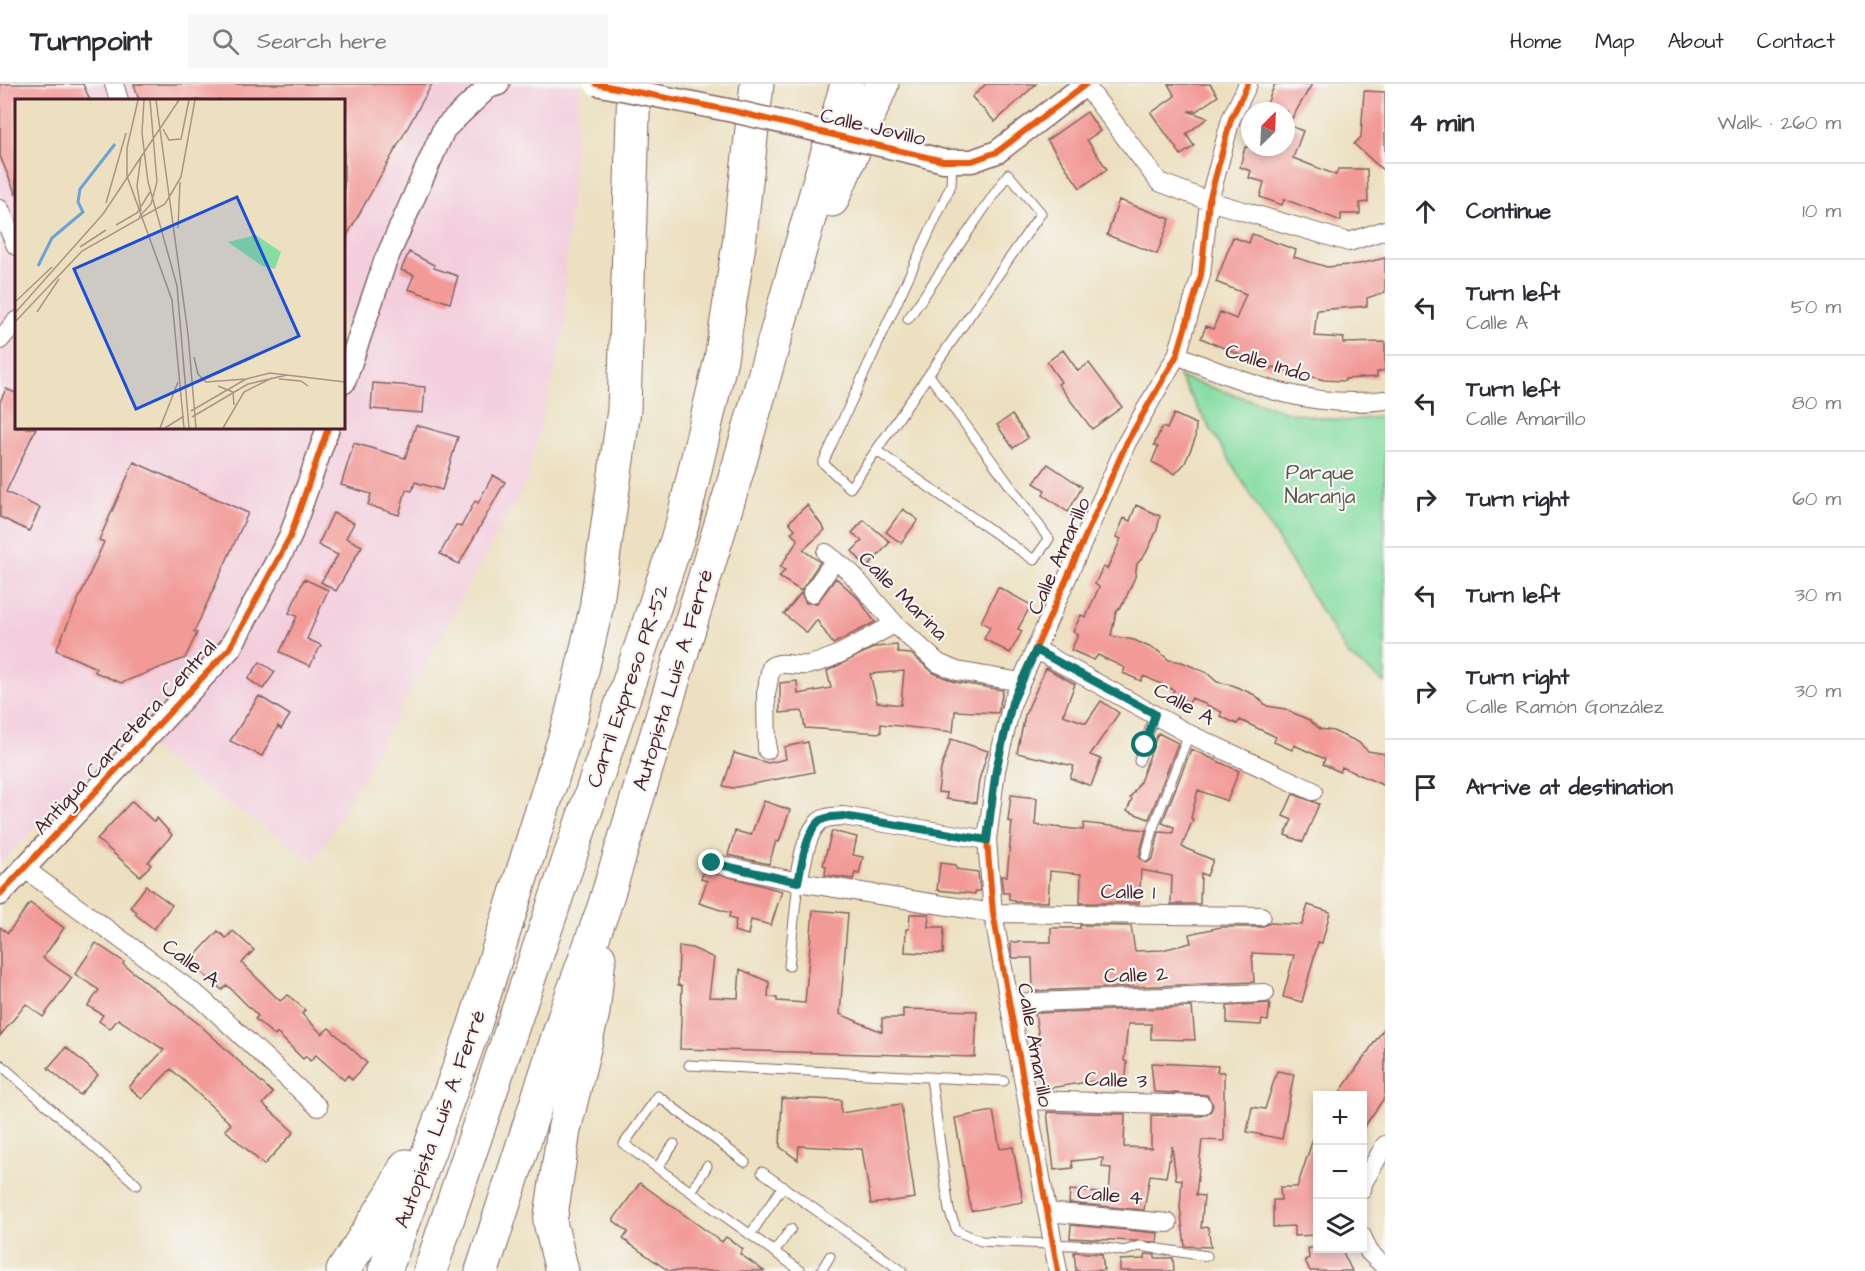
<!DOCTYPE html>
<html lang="en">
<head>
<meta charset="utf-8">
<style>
	body { margin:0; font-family:"Architects Daughter",sans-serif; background:#f7f7f7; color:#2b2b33 }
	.controls { position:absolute; right:18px; bottom:18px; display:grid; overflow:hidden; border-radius:0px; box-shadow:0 3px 9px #0003 }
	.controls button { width:54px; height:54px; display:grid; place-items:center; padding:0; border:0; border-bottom:2px solid #e1e1e2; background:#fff; color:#2b2b33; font:30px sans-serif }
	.compass { position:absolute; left:1241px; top:18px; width:54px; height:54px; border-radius:50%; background:#fff; box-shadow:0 3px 9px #0003; rotate:24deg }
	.stop { position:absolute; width:18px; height:18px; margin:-14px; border:4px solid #0f766e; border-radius:50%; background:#fff }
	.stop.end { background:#0f766e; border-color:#fff; box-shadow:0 2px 6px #0008 }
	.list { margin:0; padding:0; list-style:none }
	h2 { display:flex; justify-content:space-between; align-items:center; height:78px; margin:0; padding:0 24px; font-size:26px }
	h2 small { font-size:20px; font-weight:400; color:#7c7c81 }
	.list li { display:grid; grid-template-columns:39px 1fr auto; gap:18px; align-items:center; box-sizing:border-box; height:96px; padding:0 24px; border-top:2px solid #e1e1e2 }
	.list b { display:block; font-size:22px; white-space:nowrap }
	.list p { margin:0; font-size:20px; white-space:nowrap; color:#7c7c81 }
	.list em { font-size:20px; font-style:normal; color:#7c7c81 }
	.icon { flex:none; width:33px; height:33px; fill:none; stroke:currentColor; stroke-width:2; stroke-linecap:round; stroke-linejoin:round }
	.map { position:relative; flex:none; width:1385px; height:1187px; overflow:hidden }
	header { display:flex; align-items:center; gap:36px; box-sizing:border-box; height:84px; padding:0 30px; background:#fff; border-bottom:2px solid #e1e1e2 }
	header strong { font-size:28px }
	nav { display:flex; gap:33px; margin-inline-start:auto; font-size:21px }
	.search { width:420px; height:54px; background:#f7f7f7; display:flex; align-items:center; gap:15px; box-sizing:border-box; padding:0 21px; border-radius:0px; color:#7c7c81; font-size:22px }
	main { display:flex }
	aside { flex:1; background:#fff }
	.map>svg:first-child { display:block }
</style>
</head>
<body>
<header>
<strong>Turnpoint</strong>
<div class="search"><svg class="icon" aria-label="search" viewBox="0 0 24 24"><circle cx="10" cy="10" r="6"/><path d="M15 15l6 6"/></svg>Search here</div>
<nav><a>Home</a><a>Map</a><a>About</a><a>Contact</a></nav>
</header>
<main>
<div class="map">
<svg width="1385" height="1187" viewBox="0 0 1385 1187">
	<rect width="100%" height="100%" fill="#f6f6f2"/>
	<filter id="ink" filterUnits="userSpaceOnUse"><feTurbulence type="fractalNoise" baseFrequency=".0167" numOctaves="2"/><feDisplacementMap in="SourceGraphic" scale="12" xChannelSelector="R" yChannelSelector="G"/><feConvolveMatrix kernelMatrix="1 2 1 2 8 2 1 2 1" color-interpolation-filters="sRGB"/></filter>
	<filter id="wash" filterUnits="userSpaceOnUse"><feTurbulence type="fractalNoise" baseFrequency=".008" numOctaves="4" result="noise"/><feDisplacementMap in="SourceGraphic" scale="24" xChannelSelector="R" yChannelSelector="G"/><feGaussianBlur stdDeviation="1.35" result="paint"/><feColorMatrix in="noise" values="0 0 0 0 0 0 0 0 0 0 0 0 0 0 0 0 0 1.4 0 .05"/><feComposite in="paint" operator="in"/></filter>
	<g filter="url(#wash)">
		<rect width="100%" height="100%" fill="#ece0c0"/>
		<!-- built -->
		<path fill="#f3cfde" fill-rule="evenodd" d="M0,0h580l-14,185v56l-39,155 -212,382 -151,-102 -33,-31 -131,135zM16,16h328v328h-328z"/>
		<!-- green -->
		<path fill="#85dda1" stroke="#687e66" stroke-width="1.5" d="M1179,293l112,36 54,8 40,-5v267l-37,-28z"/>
		<g id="blocks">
			<!-- building -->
			<path fill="#f29a96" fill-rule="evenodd" d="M0,0h83l7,16h-74v95l-16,-39z
				M134,0h298l-88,157v-141h-205z
				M986,0h50l-41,38 -23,-25z
				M1168,0h42l8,12 -22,15h-8l20,7 -22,16 8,12 -13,9 -30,-42 24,-17z
				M1275,0h37l-24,41 15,6 -10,27 43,17 2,-6h29l1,33 -8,1v11h-19v7l-57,-22 -2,6 -22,-8 4,-15 -15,-4 2,-7 -11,-4 5,-20h41v-36h-22z
				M1364,7l21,1v80l-31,-28 7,-7z
				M1087,28l13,19 -13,9 20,29 -27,19 -33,-48z
				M1119,116l51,19 -13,35 -50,-19z
				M1252,150l44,16 -2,7 33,10 32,-3 26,-6v34l-18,6v8l-50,4 -3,26 30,2 -1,5 42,-1v28l-8,2v5l-32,2v2l-21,-1 -51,-13 -1,2 -71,-31 5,-12 7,3 7,-17 16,7 10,-25 -30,-12 17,-45 16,6z
				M409,168l25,13v3l24,8 -8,27 -42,-14 6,-14 -13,-5z
				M1063,266l15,21 11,-8 33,44 -30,22 -34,-45 3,-2 -14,-20z
				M373,299l52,4 -2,26 -52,-4z
				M6,305l10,4v35h20l-30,64 34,16 -11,23 -29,-14v-115z
				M1174,330l22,10 -1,15 -10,24 -10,11 -23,-12 6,-15 -4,-2 8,-18 5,2z
				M1012,331l16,23 -15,10 -16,-23z
				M416,341l42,12 -16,53 -27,-8 -3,9 -6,-1 -7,25 -31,-10 3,-11 -30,-9 13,-42 51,15z
				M134,378l114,51 -54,119 3,1 -12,25 -64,25 -26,-11 1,-4 -40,-18 48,-108 -5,-2z
				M1048,380l34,23 -14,25 -25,-17 2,-5 -11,-7z
				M493,391l12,7 -46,82 -19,-10 16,-29 5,2 14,-26 3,2z
				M807,421l18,25 -22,20 17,12 -19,29 -22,-14 6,-7 -5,-3 18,-27 -7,-7 4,-4 -6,-7z
				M1136,421l24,11 -3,14 -11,23 -9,11 -2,13 -11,25 -8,10 -5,24 23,4 24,11 11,9 13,2 25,11 10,9 15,3 23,10 12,11 18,3 24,11 11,9 13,2 25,11 10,9 17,3v32l-43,-19 -2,5 -17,-8 2,-5 -31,-14 -2,5 -18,-8 2,-5 -36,-17 -3,4 -17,-8 2,-4 -30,-14 -3,5 -17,-9 2,-4 -30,-14 -3,5 -18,-8 2,-5 -27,-13 -4,5 -23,-10 7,-15 -5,-3 8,-17 5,2 13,-30 -4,-3 8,-17 4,2 14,-30 -5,-2 8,-19 6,3z
				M903,425l15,11 -17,23 -15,-11z
				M333,429l21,10 -8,15 16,8 -26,45 -15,-9 17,-27 -20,-10z
				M864,436l26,22 -23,26 -15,-17 10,-10 -10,-8z
				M836,494l22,20 17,24 -42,22 -16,-24 -10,13 -23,-19 17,-21 5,10h11z
				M304,495l24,11 -21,49 14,6 -11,21 -30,-14 17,-36 -8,-3z
				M998,503l33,18 -13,24 4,2 -12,22 -26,-14 6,-12 -9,-5z
				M897,561l1,8 13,1 23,19 21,9 48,8 -5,23 -43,-2 -2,21 -72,-8v9l-76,-5 -3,-17 -22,2v-30l17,-2 1,13 33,-6 -4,-17 48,-24zM904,587l-3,34 -24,-3 -7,-28z
				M260,578l15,10 -12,17 -15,-10z
				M1046,584l29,16 -12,31 23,8 15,-22 18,12 -29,42 11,4 -10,27 -21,-8 4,-12 -57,-13 8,-38z
				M259,612l31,19 -9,14 -3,-3 -16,30 -32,-15z
				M1158,649l20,10 -29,76 -22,-8 5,-12 -2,-1 10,-16z
				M951,655l37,12 -9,29 -3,23 -30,-4 1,-6 -9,-1 3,-23z
				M808,658l6,30 -82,16 -9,-2 11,-33 34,10 18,-4 -2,-12z
				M1191,665l48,22 -12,30 -29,-11 -7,28 2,1 -11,28 31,13 -6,16 -6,-3 -1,31h-29l1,-28 -31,-6 -2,33h-59l1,-29 -31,-3 -2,31h-32l-7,-3v-6h-6l-2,-17h6l5,-54 -4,-1 3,-26 26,3 -2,27 48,5 1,-7 62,7 -7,27 8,6 6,-5 6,-26 14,1 1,-6 -12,-4z
				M1293,710l26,10 -16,38 -18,-7 7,-15 -9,-4z
				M132,717l22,21 3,-4 15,17 -24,27 3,3 -11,11 -43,-37z
				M764,717l26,9 -11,32 -3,-1 -7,23 -41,-9 7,-24 16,4z
				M832,747l25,6 -4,18 10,2 -4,17 -4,-1 -2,6 -28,-4 1,-9 -3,-1z
				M940,779l16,2v4l22,3 2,19h-5v3l-38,-4z
				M704,786l78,21 -11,34 -20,-5 -3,15 -14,-4 2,-11 -7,-2 1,-5 -31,-10 8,-22 -6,-2z
				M146,802l26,19 -18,24 -19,-15 2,-2 -7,-5z
				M30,819l34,25 -21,30 29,20 -29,39 -17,-13 -26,32v-109l8,6z
				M1308,821l22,7 -8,31 -4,-1 -16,60 -19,-5 11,-42 -42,-2 2,29 -221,9 -1,-33h-19l-2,-7v-9h40v-14h29v-3l51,1 4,25 27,-1 29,-7 -2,-9 32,-7h40l9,-4 32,2z
				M813,826l35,3 -8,101 42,18v-14h21v-9l74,2 -2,46 -295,-8 2,-63 -4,-1 1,-39 13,2 22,10 -5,39 29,1 2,-29 29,13 -1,15 9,1v3l28,2z
				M910,830h19l-1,13h16l-1,27 -38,-2 1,-23h3z
				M218,847l8,7 7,-7 21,19 -12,13 38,38 8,-6 17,15 -3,4 20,20 7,-6 38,35 -15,17 -4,-5 -4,5 -28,-25 -6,6 -4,-5 -3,3 -26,-26 -2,3 -20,-17 3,-3 -31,-31 -5,5 -27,-23 -4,-7z
				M96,859l28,19 -1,2 77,61 73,68 -10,11 31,28 -30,33 -39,-35 6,-6 -60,-55 -29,30 -13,-12 35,-37 -46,-31 -8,10 -11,-8 4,-6 -15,-9 11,-16 -24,-16z
				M1270,919l-2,18 -6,-1 -1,5 -34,-2v-17z
				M1192,923l3,33 -44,-1v-15h-23l-4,37 3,1 -1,14 -83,13 -10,-44 7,-1 -5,-31z
				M1385,943v70l-23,33v-35h-24z
				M66,963l32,28 -18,20 -32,-27z
				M1151,979l67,3 -1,6h7v69l-22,-1 -6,55 8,1 -3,32 7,-1 3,20 -26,-1 -5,-39 2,-27 -6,-1 -4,-33 -6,31 -16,-2 -6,35 -75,-7 1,-13 39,4 2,-26 -9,-1 1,-9 -31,3 1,7 -19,2 -7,-58 78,2 -1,33 27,1v-33l51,1 9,-5 2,-6 -6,-10 -53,-3z
				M1277,987l17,3 -12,65 -35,-7 5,-25 13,2z
				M782,1014l59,2v13l60,-9 14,94 -44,6 -9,-55 -63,-3 -1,14 -18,-13z
				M993,1027l7,38 13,-2 10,55 -52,9 -16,-93z
				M1315,1049h2v102l-23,1v-10l-21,1v-27h8l-1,-13h17z
				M640,1099l82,59 4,-5 17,12 -3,5 24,17h-95l-46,-32 5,-7 -15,-12z
				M1071,1141l87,8 -1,9 -87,-4z
				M1308,1164h33l11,23h-42l-5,-11 4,-2z
				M1074,1168l28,2 2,16 -28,1z
				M1145,1170l10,1v3h18l1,13h-54v-11l25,-1z"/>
		</g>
	</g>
	<g filter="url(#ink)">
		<use href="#blocks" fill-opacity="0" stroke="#83635f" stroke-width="1.5"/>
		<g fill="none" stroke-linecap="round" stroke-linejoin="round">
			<defs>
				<path id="service" d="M908,235l100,-145 33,39 -191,275 -27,-25 128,-278 1,-24
					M877,367l157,109 15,-21 -120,-164
					M1139,677l16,-47
					M1146,772l8,-31 35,-91
					M789,882l9,-84
					M0,980l137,121
					M689,981l315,16
					M931,994l18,132 8,21 24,10 113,5 30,5 15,-5 68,10
					M745,1078l-87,-66 -34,48 177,127
					M657,1084l17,-24
					M762,1088l140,99
					M691,1108l16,-26
					M750,1151l33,-49
					M774,1168l17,-23
					M821,1187l9,-15"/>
				<path id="minor" d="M114,0l5,16
					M1086,2l73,96 50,19 140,41 36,-12
					M0,125l16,37
					M0,256l16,-19
					M1177,271c67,28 135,55 208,45
					M826,469l24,19 45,52 43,39 19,8 64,11
					M812,509l23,-33
					M1037,566l152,84 124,57
					M767,666l-1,-56 5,-27c10,-7 25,0 37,-2 30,-6 60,-28 87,-41
					M712,779l86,19 195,31 268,3
					M25,785l176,129 117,109
					M798,798c4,-17 7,-47 21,-60 6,-6 17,-5 24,-6l144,24
					M1010,919l255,-10
					M1028,1016l174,5
					M1362,1106l1,-7 22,-38
					M1047,1128l121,11
					M1362,1152l7,16 16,15
					M1058,1187l-65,-358 -6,-73 9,-70 16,-67 9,-21 106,-240 50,-87 24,-80 8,-74 22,-82 17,-35"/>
				<path id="tertiary" d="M915,69l28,8h29l25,-9 89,-68
					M344,298l41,-120 59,-133 44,-42 10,-3
					M0,810l230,-246 60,-111 38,-109"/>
				<path id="motorway" d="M832,116l50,-116
					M343,1187l50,-79 13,-26
					M385,1187l89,-244 97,-309 25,-109 28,-199 10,-326
					M430,1187l252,-746 39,-166 18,-115 18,-160
					M482,1187l86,-265 36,-99 135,-442 108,-381
					M562,1187l-12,-49 14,-92 29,-118 6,-54"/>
			</defs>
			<!-- service casing -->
			<use href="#service" stroke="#83635f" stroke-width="11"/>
			<!-- minor casing -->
			<use href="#minor" stroke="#83635f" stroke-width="20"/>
			<!-- tertiary casing -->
			<use href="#tertiary" stroke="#83635f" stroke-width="25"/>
			<!-- motorway casing -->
			<use href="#motorway" stroke="#83635f" stroke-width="35"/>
			<!-- service -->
			<use href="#service" stroke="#fff" stroke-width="9"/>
			<!-- minor -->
			<use href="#minor" stroke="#fff" stroke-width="18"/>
			<!-- tertiary -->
			<use href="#tertiary" stroke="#fff" stroke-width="22"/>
			<!-- motorway -->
			<use href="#motorway" stroke="#fff" stroke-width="33"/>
			<defs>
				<path id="tertiary-bridge" d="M596,0l137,27 182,42"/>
			</defs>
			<!-- tertiary-bridge casing -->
			<use href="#tertiary-bridge" stroke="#83635f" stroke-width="25" stroke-linecap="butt"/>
			<!-- tertiary-bridge -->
			<use href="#tertiary-bridge" stroke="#fff" stroke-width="22"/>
			<defs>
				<path id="cycleway" d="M596,0l137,27 210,50h29l25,-9 89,-68
					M0,810l230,-246 60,-111 38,-109
					M1058,1187l-65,-358 -6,-73 9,-70 16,-67 9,-21 106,-240 50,-87 24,-80 8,-74 22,-82 17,-35"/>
			</defs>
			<!-- cycleway casing -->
			<use href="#cycleway" stroke="#f6f6f2" stroke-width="10"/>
			<!-- cycleway -->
			<use href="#cycleway" stroke="#e8590c" stroke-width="6"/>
		</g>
	</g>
	<g fill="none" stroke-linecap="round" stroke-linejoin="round" filter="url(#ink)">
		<!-- route -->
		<path stroke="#0f766e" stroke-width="8" d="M712,779l86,19c4,-17 7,-48 21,-60 6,-6 17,-5 24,-6l144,24 9,-70 16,-67 24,-53 119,64 -10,31"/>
	</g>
	<g text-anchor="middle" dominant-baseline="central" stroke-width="4.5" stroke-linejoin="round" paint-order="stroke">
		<!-- street labels -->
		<g font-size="21" fill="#4a1f2b" stroke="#f6f6f2">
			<text transform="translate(873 43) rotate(13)">Calle Jovillo</text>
			<text transform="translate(1268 279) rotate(17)">Calle Indo</text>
			<text transform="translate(1059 472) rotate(-66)">Calle Amarillo</text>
			<text transform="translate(903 512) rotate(45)">Calle Marina</text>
			<text transform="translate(673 596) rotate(-73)">Autopista Luis A. Ferré</text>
			<text transform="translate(628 602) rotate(-71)">Carril Expreso PR-52</text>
			<text transform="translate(1184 620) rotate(29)">Calle A</text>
			<text transform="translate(125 653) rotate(-47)">Antigua Carretera Central</text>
			<text transform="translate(1128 808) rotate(1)">Calle 1</text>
			<text transform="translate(191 879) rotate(37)">Calle A</text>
			<text transform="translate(1136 891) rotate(-2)">Calle 2</text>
			<text transform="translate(1035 961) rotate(80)">Calle Amarillo</text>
			<text transform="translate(1116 996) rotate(2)">Calle 3</text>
			<text transform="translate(440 1035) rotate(-70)">Autopista Luis A. Ferré</text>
			<text transform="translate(1110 1111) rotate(5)">Calle 4</text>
		</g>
		<!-- park labels -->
		<g font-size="21" fill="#5c584e" stroke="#f6f6f2">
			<text x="1320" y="388">Parque<tspan x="1320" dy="24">Naranja</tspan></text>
		</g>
	</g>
	<!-- overview -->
	<g transform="translate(15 15)">
		<rect width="330" height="330" fill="#ece0c0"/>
		<path d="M241,136l25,17 -6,17 -13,-3 -34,-24z" fill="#85dda1"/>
		<path fill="none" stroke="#6ba2d9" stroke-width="3" d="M23,167l14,-28 31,-26 -5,-10 2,-13 35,-45"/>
		<path fill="none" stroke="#ab9384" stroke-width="1.5" d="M123,1l-11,48v28l45,124 12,128M129,1l-2,33 6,49 29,104 12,142M141,1l32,234 8,94M148,30l6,11 12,-1 8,-39M126,57l-4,30 4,25M91,104l20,-70M124,118l12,-13 6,-22 -7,-82M101,126l21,-12 13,-21M163,129l2,-46M65,148l26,-17M0,203l37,-35M22,213l22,-33M0,214l88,-99 76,-114M0,223l67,-71 83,-47 16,-27 14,-77M179,258l4,17 8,8 40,-3M264,280l22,2 7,5M203,287l15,6 1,13M176,312l55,-32 24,-6 75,9M177,318l56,-33 39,-9M145,329l18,-46M150,329l19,-12M208,329l21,-36 28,-14"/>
		<path fill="#1d4ed8" fill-opacity="0.15" stroke="#1d4ed8" stroke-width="3" d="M222,98l62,139 -163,73 -62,-140z"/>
		<rect width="330" height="330" fill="none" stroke="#4a1f2b" stroke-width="3"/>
	</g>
</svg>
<div class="controls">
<button>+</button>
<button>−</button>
<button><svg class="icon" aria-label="layers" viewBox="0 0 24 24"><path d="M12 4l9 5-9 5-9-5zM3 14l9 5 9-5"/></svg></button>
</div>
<svg class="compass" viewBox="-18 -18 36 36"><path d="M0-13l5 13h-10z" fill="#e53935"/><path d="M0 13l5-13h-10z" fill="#7c7c81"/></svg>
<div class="stop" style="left:1145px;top:661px"></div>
<div class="stop end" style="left:712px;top:779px"></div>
</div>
<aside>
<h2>4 min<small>Walk · 260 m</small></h2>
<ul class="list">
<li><svg class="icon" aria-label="ahead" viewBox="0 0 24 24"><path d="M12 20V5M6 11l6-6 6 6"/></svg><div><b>Continue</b></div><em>10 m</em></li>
<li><svg class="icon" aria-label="left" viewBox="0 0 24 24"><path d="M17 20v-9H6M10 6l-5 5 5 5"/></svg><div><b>Turn left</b><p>Calle A</p></div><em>50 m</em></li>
<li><svg class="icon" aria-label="left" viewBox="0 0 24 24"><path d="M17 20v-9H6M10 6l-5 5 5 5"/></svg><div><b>Turn left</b><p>Calle Amarillo</p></div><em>80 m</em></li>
<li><svg class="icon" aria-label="right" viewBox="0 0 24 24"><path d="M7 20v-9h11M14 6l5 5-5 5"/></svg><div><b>Turn right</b></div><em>60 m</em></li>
<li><svg class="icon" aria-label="left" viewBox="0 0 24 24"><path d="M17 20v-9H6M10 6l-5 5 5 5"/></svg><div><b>Turn left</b></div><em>30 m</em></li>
<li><svg class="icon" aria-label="right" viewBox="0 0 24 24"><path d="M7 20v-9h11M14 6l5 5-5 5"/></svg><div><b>Turn right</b><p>Calle Ramón González</p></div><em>30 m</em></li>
<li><svg class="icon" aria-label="arrive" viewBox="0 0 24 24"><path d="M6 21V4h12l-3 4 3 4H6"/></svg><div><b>Arrive at destination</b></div></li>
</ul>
</aside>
</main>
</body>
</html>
